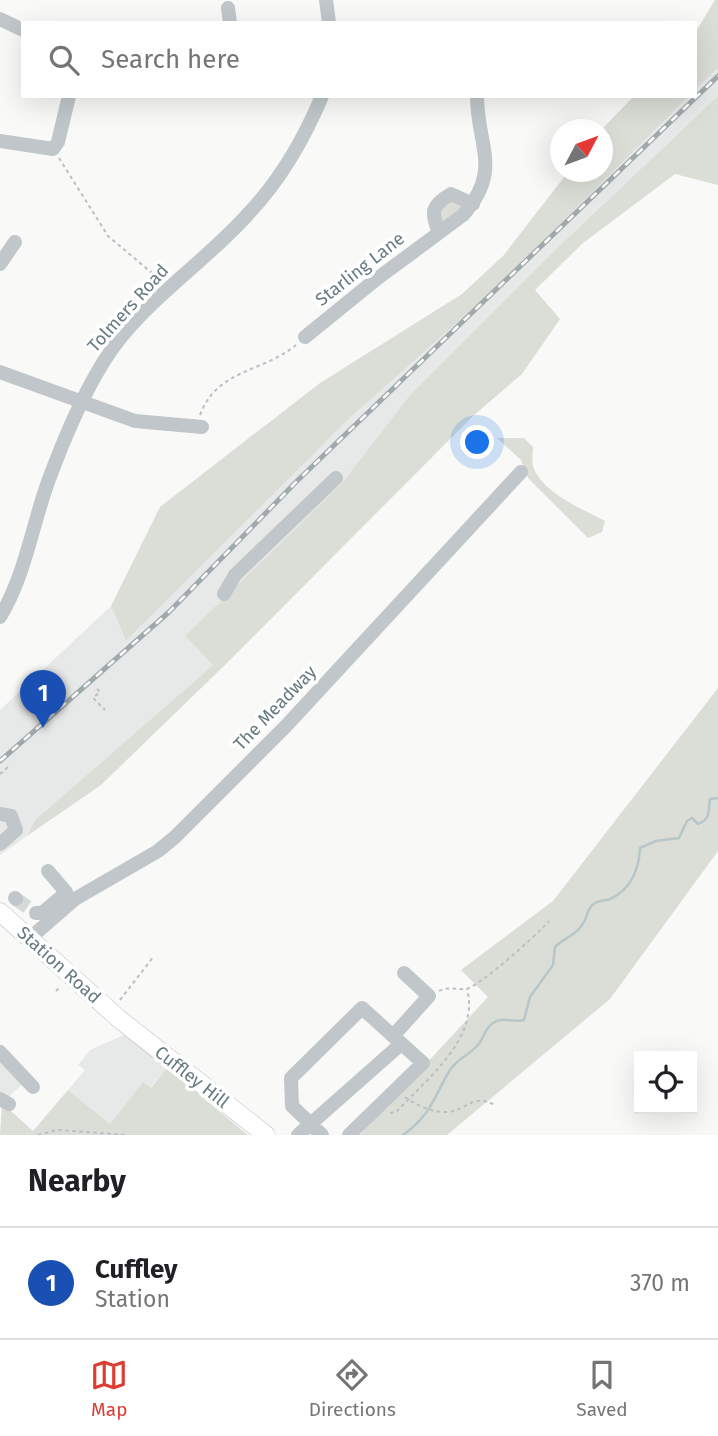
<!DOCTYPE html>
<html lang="en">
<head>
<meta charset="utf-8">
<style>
	body { margin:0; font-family:"Fira Sans",sans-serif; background:#f2f2f2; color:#202124 }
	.controls { position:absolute; right:21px; bottom:21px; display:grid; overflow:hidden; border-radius:0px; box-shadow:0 7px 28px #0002 }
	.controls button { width:63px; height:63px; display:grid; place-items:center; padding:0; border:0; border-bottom:2px solid #e0e0e0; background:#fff; color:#202124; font:35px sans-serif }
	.compass { position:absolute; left:550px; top:119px; width:63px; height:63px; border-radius:50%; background:#fff; box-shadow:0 7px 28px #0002; rotate:49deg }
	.you { position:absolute; left:478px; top:443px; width:24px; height:24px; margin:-18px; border:5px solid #fff; border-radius:50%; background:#1a73e8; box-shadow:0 0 0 10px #1a73e833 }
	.badge { display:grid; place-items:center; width:46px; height:46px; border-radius:50%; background:#dd3c33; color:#fff; font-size:23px; font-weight:700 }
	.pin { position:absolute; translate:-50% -58px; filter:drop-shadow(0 2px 4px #0008) }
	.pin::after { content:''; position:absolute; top:37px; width:24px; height:21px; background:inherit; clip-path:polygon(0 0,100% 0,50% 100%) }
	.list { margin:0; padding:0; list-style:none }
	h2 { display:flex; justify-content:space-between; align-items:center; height:91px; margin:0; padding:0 28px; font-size:30px }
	h2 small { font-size:23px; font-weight:400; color:#757577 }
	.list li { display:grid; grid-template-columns:46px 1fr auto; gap:21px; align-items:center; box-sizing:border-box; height:112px; padding:0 28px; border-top:2px solid #e0e0e0 }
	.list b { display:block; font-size:26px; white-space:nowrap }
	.list p { margin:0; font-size:23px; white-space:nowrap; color:#757577 }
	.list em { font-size:23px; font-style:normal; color:#757577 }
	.icon { flex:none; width:38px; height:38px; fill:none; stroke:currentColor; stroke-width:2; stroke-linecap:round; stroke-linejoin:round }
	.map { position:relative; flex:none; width:718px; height:1135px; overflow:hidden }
	.search { position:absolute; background:#fff; box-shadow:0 7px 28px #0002; left:21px; right:21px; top:21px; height:77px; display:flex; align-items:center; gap:18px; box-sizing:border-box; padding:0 24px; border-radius:0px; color:#757577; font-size:26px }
	.sheet { height:203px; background:#fff }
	nav { display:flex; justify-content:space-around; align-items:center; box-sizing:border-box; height:98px; border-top:2px solid #e0e0e0; background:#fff; font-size:19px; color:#757577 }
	nav a { display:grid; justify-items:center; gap:4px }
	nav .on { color:#dd3c33 }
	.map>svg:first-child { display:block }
</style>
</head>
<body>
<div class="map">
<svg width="718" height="1135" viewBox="0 0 718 1135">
	<rect width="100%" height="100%" fill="#f9f9f7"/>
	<!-- built -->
	<path fill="#e7e9e8" d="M718,68v28l-163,154 -145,145 -68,88 -157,153 28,29 -178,155 -8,16 -27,19v-145l111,-104 15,35 225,-224 145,-129 193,-192h6v-6z
		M126,1034l41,34 -17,20 -7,-6 -33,42 -42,-34 17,-20 -7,-5 12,-15z
		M0,1047l29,31 -29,27z"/>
	<!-- green -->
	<path fill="#daded6" d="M715,0h3v68l-23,22v-57z
		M634,96h55l-193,192 -145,129 -225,224 -15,-35 49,-99 160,-124 142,-89 41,-38 65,-84h34v-43z
		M718,96v89l-43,-11 -92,69 -48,47 25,29 -38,55 -49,42 -245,246 -127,123 -74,51 8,-16 178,-155 -28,-29 157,-153 68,-88 145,-145z
		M457,199l6,10 -19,14 -3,-2 -4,-13z
		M497,438h27l9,9c0,7 -2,16 1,22 11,25 48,40 71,52l-3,11 -14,6 -60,-60 -7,-18z
		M718,688v163l-108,148 -163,136h-87l128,-138 -27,-27 92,-69z
		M167,1068l81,67h-248l2,-32 31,28 35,-41 42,34 33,-42 8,6z"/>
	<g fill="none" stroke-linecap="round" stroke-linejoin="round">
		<!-- stream -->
		<path stroke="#b7c6c8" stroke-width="2.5" d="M403,1135c29,-21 30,-37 47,-65 7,-11 19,-15 28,-25 6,-7 7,-17 15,-22 10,-7 21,0 31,-3l6,-23 23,-32 2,-18c9,-9 22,-12 29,-25 4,-7 3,-14 11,-19 4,-3 10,-2 15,-4 21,-9 29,-30 30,-51l16,-7 23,-3 8,-17 5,-3 6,6c13,-5 10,-13 12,-25l8,-1"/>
		<!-- minor-tunnel -->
		<path stroke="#d4d9da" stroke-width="14" stroke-dasharray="14 7" stroke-linecap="butt" d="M16,899l20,14"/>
		<defs>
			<path id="major" d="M0,912l118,106 148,117"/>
		</defs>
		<!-- major casing -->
		<use href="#major" stroke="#b4babd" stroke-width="19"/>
		<!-- path -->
		<path stroke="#bbbfc1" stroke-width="2" stroke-dasharray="3.5 3.5" stroke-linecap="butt" d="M59,158l49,78 51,43
			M200,415c17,-46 62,-42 96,-70
			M97,689l3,3 -7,6 12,12
			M0,774l8,-7
			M56,991l4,-4
			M439,991c10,-5 18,-1 27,-2 14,-3 72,-55 83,-68
			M120,1000l34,-44
			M405,1097c11,8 28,16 42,15 21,-2 25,-19 48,-7
			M390,1113l6,-1c31,-33 84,-74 71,-123
			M38,1135l19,-5 71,5"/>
		<!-- minor -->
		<path stroke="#c0c6c9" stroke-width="14" d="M326,0l3,23
			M228,8l2,15
			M0,19l23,11
			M0,141l53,8 5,-7 11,-46
			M439,232c-9,-20 -7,-27 12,-38l22,10
			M0,264l15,-22
			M305,337l69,-56 89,-66c40,-45 14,-69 14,-119
			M0,372l135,49 67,6
			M224,594l11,-19 101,-97
			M0,617c25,-41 32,-91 48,-135 15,-41 33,-84 56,-121 36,-58 100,-97 145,-148 32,-34 55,-74 73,-117
			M0,814l11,2 5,14 -16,14
			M48,871l18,21 -5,5 7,8
			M15,898l1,1
			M36,913h6l19,-16
			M29,939l46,-40 83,-48 17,-14 111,-111 235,-254
			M393,1036l36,-40 -25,-23
			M0,1052l33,35
			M0,1099l9,5
			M298,1135l103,-91
			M322,1135l-30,-29 -1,-28 71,-70 61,55 -74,72"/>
		<!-- major -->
		<use href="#major" stroke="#fff" stroke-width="18"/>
		<defs>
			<path id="rail" d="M0,761l169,-149 129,-132 420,-404"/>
		</defs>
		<!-- rail casing -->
		<use href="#rail" stroke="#a0aaad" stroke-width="5"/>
		<!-- rail -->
		<use href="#rail" stroke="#fff" stroke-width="2.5" stroke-dasharray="8" stroke-linecap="butt"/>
	</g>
	<g text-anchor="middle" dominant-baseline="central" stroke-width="7" stroke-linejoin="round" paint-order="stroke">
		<!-- street labels -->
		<g font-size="18" fill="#657a81" stroke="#fff">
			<text transform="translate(360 269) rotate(-38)">Starling Lane</text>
			<text transform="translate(128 308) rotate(-48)">Tolmers Road</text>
			<text transform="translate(275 708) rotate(-46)">The Meadway</text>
			<text transform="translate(59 965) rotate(42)">Station Road</text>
			<text transform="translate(192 1077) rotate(38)">Cuffley Hill</text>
		</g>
	</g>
</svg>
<div class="controls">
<button><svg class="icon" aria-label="locate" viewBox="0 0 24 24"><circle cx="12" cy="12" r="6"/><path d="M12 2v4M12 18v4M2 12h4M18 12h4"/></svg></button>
</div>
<svg class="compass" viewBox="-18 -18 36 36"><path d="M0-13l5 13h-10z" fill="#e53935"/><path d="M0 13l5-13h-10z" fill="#757577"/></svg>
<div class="you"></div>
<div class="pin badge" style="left:43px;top:728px;background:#1a4fb4">1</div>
<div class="search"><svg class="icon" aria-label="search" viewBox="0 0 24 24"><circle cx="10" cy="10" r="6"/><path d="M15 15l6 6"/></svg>Search here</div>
</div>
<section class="sheet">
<h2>Nearby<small></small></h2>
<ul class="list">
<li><span class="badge" style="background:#1a4fb4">1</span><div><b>Cuffley</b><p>Station</p></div><em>370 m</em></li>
</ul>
</section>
<nav>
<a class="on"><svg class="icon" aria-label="map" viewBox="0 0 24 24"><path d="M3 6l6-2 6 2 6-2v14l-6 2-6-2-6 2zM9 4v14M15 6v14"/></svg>Map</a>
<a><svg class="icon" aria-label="directions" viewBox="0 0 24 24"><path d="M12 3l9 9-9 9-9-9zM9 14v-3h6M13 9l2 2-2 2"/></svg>Directions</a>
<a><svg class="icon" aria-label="saved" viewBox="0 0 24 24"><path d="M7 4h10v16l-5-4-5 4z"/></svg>Saved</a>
</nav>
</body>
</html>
